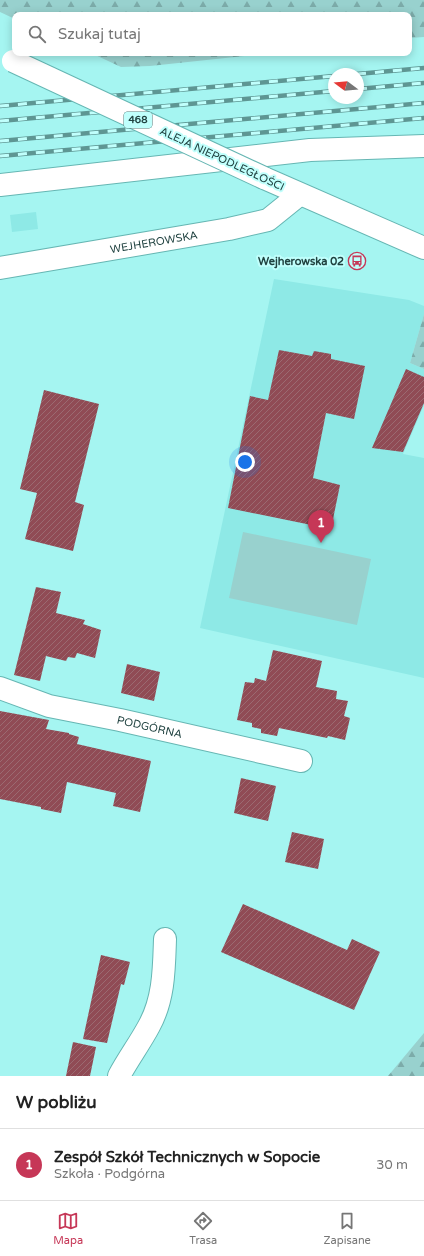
<!DOCTYPE html>
<html lang="pl">
<head>
<meta charset="utf-8">
<style>
	body { margin:0; font-family:"Varela Round",sans-serif; background:#f2f2f2; color:#222 }
	.compass { position:absolute; left:328px; top:68px; width:36px; height:36px; border-radius:50%; background:#fff; box-shadow:0 2px 10px #0003; rotate:286deg }
	.you { position:absolute; left:245px; top:462px; width:14px; height:14px; margin:-10px; border:3px solid #fff; border-radius:50%; background:#1a73e8; box-shadow:0 0 0 6px #1a73e833 }
	.badge { display:grid; place-items:center; width:26px; height:26px; border-radius:50%; background:#c63757; color:#fff; font-size:13px; font-weight:700 }
	.pin { position:absolute; translate:-50% -33px; filter:drop-shadow(0 1px 2px #0008) }
	.pin::after { content:''; position:absolute; top:21px; width:14px; height:12px; background:inherit; clip-path:polygon(0 0,100% 0,50% 100%) }
	.list { margin:0; padding:0; list-style:none }
	h2 { display:flex; justify-content:space-between; align-items:center; height:52px; margin:0; padding:0 16px; font-size:17px }
	h2 small { font-size:13px; font-weight:400; color:#767676 }
	.list li { display:grid; grid-template-columns:26px 1fr auto; gap:12px; align-items:center; box-sizing:border-box; height:72px; padding:0 16px; border-top:1px solid #e0e0e0 }
	.list b { display:block; font-size:15px; white-space:nowrap }
	.list p { margin:0; font-size:13px; white-space:nowrap; color:#767676 }
	.list em { font-size:13px; font-style:normal; color:#767676 }
	.icon { flex:none; width:22px; height:22px; fill:none; stroke:currentColor; stroke-width:2; stroke-linecap:round; stroke-linejoin:round }
	.map { position:relative; flex:none; width:424px; height:1076px; overflow:hidden }
	.search { position:absolute; background:#fff; box-shadow:0 2px 10px #0003; left:12px; right:12px; top:12px; height:44px; display:flex; align-items:center; gap:10px; box-sizing:border-box; padding:0 14px; border-radius:8px; color:#767676; font-size:15px }
	.sheet { height:124px; background:#fff }
	nav { display:flex; justify-content:space-around; align-items:center; box-sizing:border-box; height:56px; border-top:1px solid #e0e0e0; background:#fff; font-size:11px; color:#767676 }
	nav a { display:grid; justify-items:center; gap:2px }
	nav .on { color:#c63757 }
	.map>svg:first-child { display:block }
</style>
</head>
<body>
<div class="map">
<svg width="424" height="1076" viewBox="0 0 424 1076">
	<defs>
		<pattern id="forest-firs" width="22" height="20" patternUnits="userSpaceOnUse"><rect width="22" height="20" fill="#98d1ce"/><path d="M5 1l3.5 6h-7zM16 11l3.5 6h-7z" fill="#7caba9"/></pattern>
		<pattern id="building-hatch" width="6" height="6" patternUnits="userSpaceOnUse"><rect width="6" height="6" fill="#904b55"/><path d="M-1 1l2-2M0 6l6-6M5 7l2-2" fill="none" stroke="#9b6a71"/></pattern>
	</defs>
	<rect width="100%" height="100%" fill="#a5f5f1"/>
	<!-- built -->
	<path fill="#8ee9e6" d="M36,212l2,17 -26,3 -2,-17z
		M274,279l135,21 15,6v8l-14,49 14,6v36l-21,49 21,4v220l-224,-50z"/>
	<!-- forest -->
	<path fill="url(#forest-firs)" d="M0,0h424v37l-15,1v-23h-394v4l-15,-7z
		M91,53h181l-122,13 -29,1z
		M424,314v55l-14,-6z
		M424,1033v43h-36z"/>
	<!-- park -->
	<path fill="#98d1ce" d="M243,532l128,27 -14,66 -128,-27z"/>
	<!-- building -->
	<path fill="url(#building-hatch)" d="M279,350l33,6 2,-5 17,3v5l34,7 -11,53 -28,-6 -13,65 27,7 -9,44 -103,-21 22,-112 18,4z
		M406,369l18,8v26l-21,49 -31,-4z
		M44,390l55,14 -24,98 9,3 -11,46 -48,-12 12,-46 -17,-4z
		M36,587l25,5 -5,21 29,7 -2,4 18,6 -6,28 -18,-5 -2,5 -7,-1 -2,4 -20,-5 -6,25 -26,-6z
		M273,650l49,11 -6,26 21,4 -1,8 12,2 -4,15 6,2 -5,22 -17,-4 -1,2 -48,-10 -2,8 -16,-3v-4l-9,-2v-4l-15,-3 8,-38 9,1 1,-5 11,3z
		M127,664l33,8 -6,29 -33,-8z
		M0,711l49,9 -3,9 23,4v1l10,3 -2,7 74,17 -11,51 -27,-6 3,-13 -49,-11 -6,31 -20,-4v-2l-41,-8z
		M241,778l35,8 -8,35 -34,-8z
		M292,832l32,7 -6,30 -33,-7z
		M243,904l104,46 5,-11 28,13 -26,58 -133,-58z
		M101,955l29,7 -6,23 -3,-1 -14,59 -24,-4z
		M73,1042l23,5 -6,29h-24z"/>
	<g fill="none" stroke-linecap="round" stroke-linejoin="round">
		<defs>
			<g id="minor">
				<path id="s1" d="M0,268l229,-39 39,-9 31,-25"/>
				<path id="s2" d="M0,688l49,18 71,14 181,41"/>
				<path d="M119,1076c9,-17 21,-33 30,-50 15,-27 15,-57 16,-87"/>
			</g>
			<path id="major" d="M264,178l160,70
				M0,185l310,-35 114,-4"/>
		</defs>
		<!-- minor casing -->
		<use href="#minor" stroke="#66b6b3" stroke-width="24"/>
		<!-- major casing -->
		<use href="#major" stroke="#66b6b3" stroke-width="24"/>
		<!-- minor -->
		<use href="#minor" stroke="#fff" stroke-width="22"/>
		<!-- major -->
		<use href="#major" stroke="#fff" stroke-width="22"/>
		<defs>
			<path id="rail" d="M357,74l67,-6
				M358,89l66,-6
				M0,106l334,-30
				M0,121l334,-30
				M0,141l424,-38
				M0,156l424,-38"/>
		</defs>
		<!-- rail casing -->
		<use href="#rail" stroke="#5e9693" stroke-width="4.5"/>
		<!-- rail -->
		<use href="#rail" stroke="#c0fffc" stroke-width="3" stroke-dasharray="9" stroke-linecap="butt"/>
		<defs>
			<path id="major-bridge" d="M13,61l251,117"/>
		</defs>
		<!-- major-bridge casing -->
		<use href="#major-bridge" stroke="#66b6b3" stroke-width="24" stroke-linecap="butt"/>
		<!-- major-bridge -->
		<use href="#major-bridge" stroke="#fff" stroke-width="22"/>
	</g>
	<!-- icons -->
	<defs>
		<symbol id="bus-ring" viewBox="-11 -11 22 22"><circle r="9.5" fill="#c0fffc" stroke="#c63757" stroke-width="1.5"/><path d="M-5-6H5V4H4V6H2V4H-2V6H-4V4H-5ZM-3.5-4V0h7V-4ZM-3.5 1.2v1.5H-2V1.2ZM2 1.2v1.5H3.5V1.2Z" fill="#c63757"/></symbol>
	</defs>
	<g fill-rule="evenodd">
		<use href="#bus-ring" x="347" y="251" width="20" height="20"/>
	</g>
	<g text-anchor="middle" dominant-baseline="central" stroke-width="4" stroke-linejoin="round" paint-order="stroke">
		<!-- shield labels -->
		<rect fill="#c0fffc" stroke="#507b78" stroke-width="1" x="124" y="112" width="28" height="16" rx="3"/>
		<g font-size="10" font-weight="bold" fill="#204240">
			<text x="138" y="120">468</text>
		</g>
		<!-- street labels -->
		<g font-size="11" fill="#204240" stroke="#c0fffc">
			<text transform="translate(222 159) rotate(25)">ALEJA NIEPODLEGŁOŚCI</text>
			<text stroke="none"><textPath href="#s1" startOffset="156">WEJHEROWSKA</textPath></text>
			<text stroke="none"><textPath href="#s2" startOffset="155">PODGÓRNA</textPath></text>
		</g>
		<!-- poi labels -->
		<g font-size="11" font-weight="bold" fill="#204240" stroke="#c0fffc" text-anchor="end">
			<text x="344" y="261">Wejherowska 02</text>
		</g>
	</g>
</svg>
<svg class="compass" viewBox="-18 -18 36 36"><path d="M0-13l5 13h-10z" fill="#e53935"/><path d="M0 13l5-13h-10z" fill="#767676"/></svg>
<div class="you"></div>
<div class="pin badge" style="left:321px;top:543px">1</div>
<div class="search"><svg class="icon" aria-label="search" viewBox="0 0 24 24"><circle cx="10" cy="10" r="6"/><path d="M15 15l6 6"/></svg>Szukaj tutaj</div>
</div>
<section class="sheet">
<h2>W pobliżu<small></small></h2>
<ul class="list">
<li><span class="badge">1</span><div><b>Zespół Szkół Technicznych w Sopocie</b><p>Szkoła · Podgórna</p></div><em>30 m</em></li>
</ul>
</section>
<nav>
<a class="on"><svg class="icon" aria-label="map" viewBox="0 0 24 24"><path d="M3 6l6-2 6 2 6-2v14l-6 2-6-2-6 2zM9 4v14M15 6v14"/></svg>Mapa</a>
<a><svg class="icon" aria-label="directions" viewBox="0 0 24 24"><path d="M12 3l9 9-9 9-9-9zM9 14v-3h6M13 9l2 2-2 2"/></svg>Trasa</a>
<a><svg class="icon" aria-label="saved" viewBox="0 0 24 24"><path d="M7 4h10v16l-5-4-5 4z"/></svg>Zapisane</a>
</nav>
</body>
</html>
